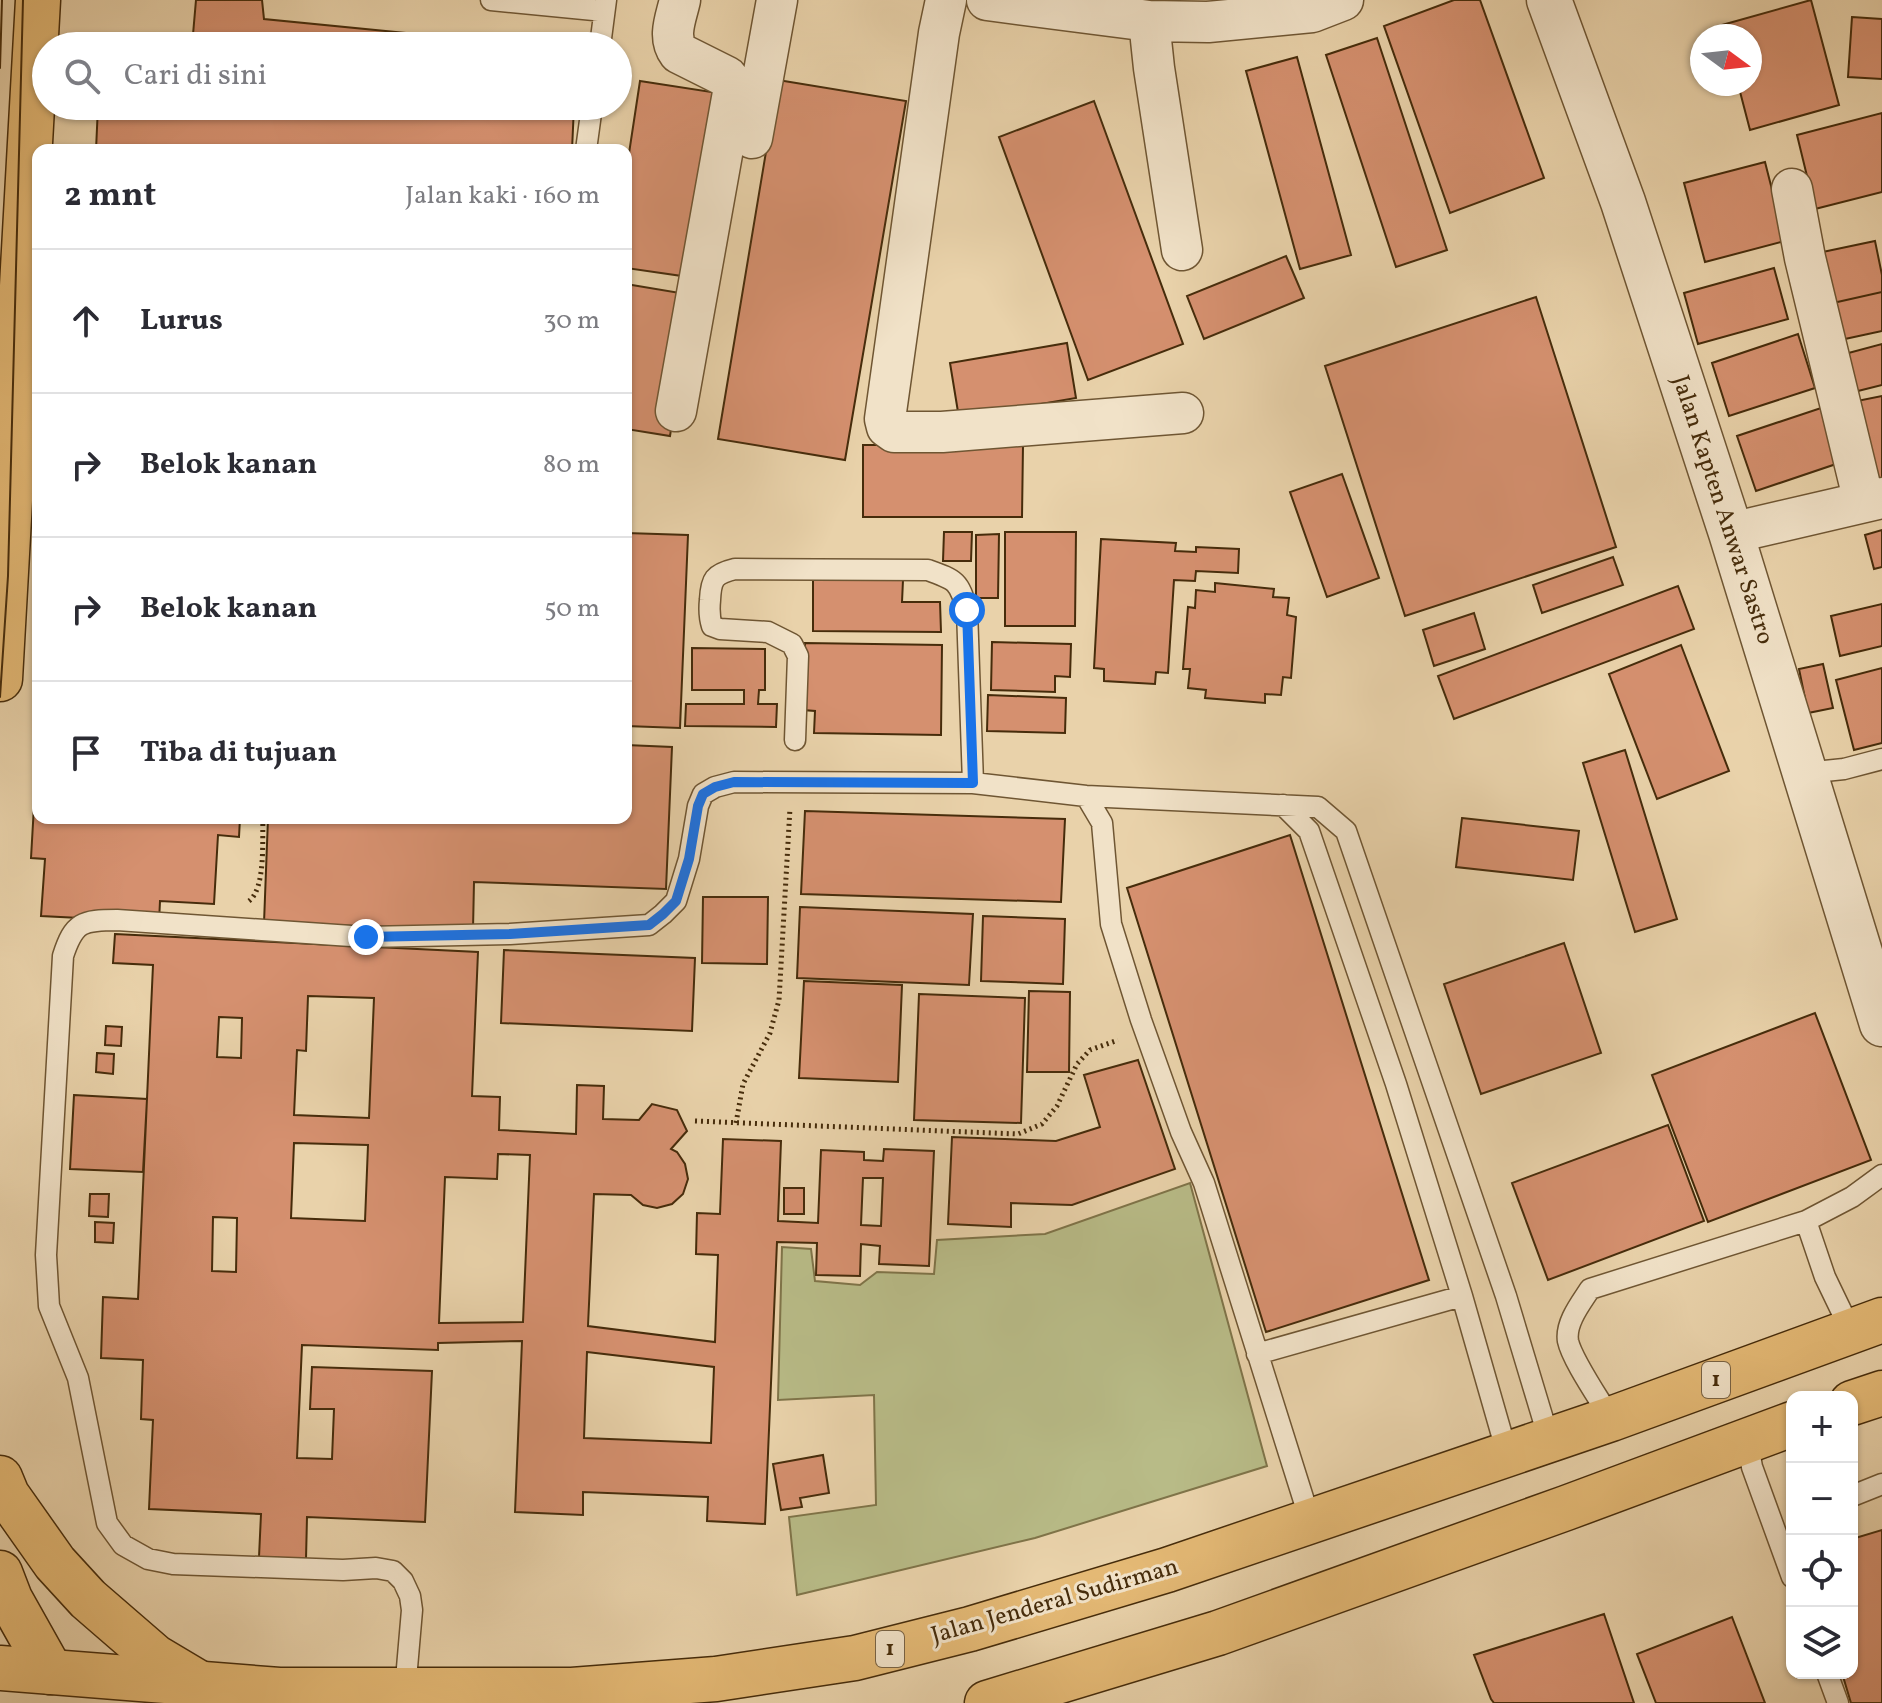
<!DOCTYPE html>
<html lang="id">
<head>
<meta charset="utf-8">
<style>
	body { margin:0; font-family:Vollkorn,serif; background:#f7f7f7; color:#2b2b33 }
	.controls { position:absolute; right:24px; bottom:24px; display:grid; overflow:hidden; border-radius:16px; box-shadow:0 2px 6px #0004 }
	.controls button { width:72px; height:72px; display:grid; place-items:center; padding:0; border:0; border-bottom:2px solid #e1e1e2; background:#fff; color:#2b2b33; font:40px sans-serif }
	.compass { position:absolute; left:1690px; top:24px; width:72px; height:72px; border-radius:50%; background:#fff; box-shadow:0 2px 6px #0004; rotate:105deg }
	.stop { position:absolute; width:24px; height:24px; margin:-18px; border:6px solid #1a73e8; border-radius:50%; background:#fff }
	.stop.end { background:#1a73e8; border-color:#fff; box-shadow:0 2px 8px #0008 }
	.list { margin:0; padding:0; list-style:none }
	h2 { display:flex; justify-content:space-between; align-items:center; height:104px; margin:0; padding:0 32px; font-size:34px }
	h2 small { font-size:26px; font-weight:400; color:#7c7c81 }
	.list li { display:grid; grid-template-columns:52px 1fr auto; gap:24px; align-items:center; box-sizing:border-box; height:144px; padding:0 32px; border-top:2px solid #e1e1e2 }
	.list b { display:block; font-size:30px; white-space:nowrap }
	.list em { font-size:26px; font-style:normal; color:#7c7c81 }
	.icon { flex:none; width:44px; height:44px; fill:none; stroke:currentColor; stroke-width:2; stroke-linecap:round; stroke-linejoin:round }
	.map { position:relative; flex:none; width:1882px; height:1703px; overflow:hidden }
	.search { position:absolute; background:#fff; box-shadow:0 2px 6px #0004; left:32px; top:32px; width:600px; height:88px; display:flex; align-items:center; gap:20px; box-sizing:border-box; padding:0 28px; border-radius:44px; color:#7c7c81; font-size:30px }
	.panel { position:absolute; background:#fff; box-shadow:0 2px 6px #0004; left:32px; top:144px; width:600px; height:680px; border-radius:16px }
	.map>svg:first-child { display:block }
</style>
</head>
<body>
<div class="map">
<svg width="1882" height="1703" viewBox="0 0 1882 1703">
	<rect width="100%" height="100%" fill="#e9d2aa"/>
	<filter id="stains"><feTurbulence type="fractalNoise" baseFrequency=".0025" numOctaves="4"/><feColorMatrix values="0 0 0 0 .2 0 0 0 0 .09 0 0 0 0 .02 0 0 0 .5 -.17"/></filter>
	<radialGradient id="worn" r=".72"><stop offset=".6" stop-color="#630" stop-opacity="0"/><stop offset="1" stop-color="#630" stop-opacity=".3"/></radialGradient>
	<!-- green -->
	<path fill="#b8bb87" stroke="#7f7449" stroke-width="2" d="M1190,1183l77,283 -232,72 -238,57 -8,-78 87,-12 -2,-110 -96,5 4,-153 29,2 4,32 45,4 17,-13 57,2 3,-34 108,-6z"/>
	<!-- building -->
	<path fill="#d5906f" stroke="#462c0b" stroke-width="2" fill-rule="evenodd" d="M196,0h66l2,19 274,27h-346z
		M1454,0h26l64,178 -94,35 -66,-187z
		M1811,0l28,105 -89,25 -12,-46h12v-48h-25l-3,-11z
		M1852,17l30,2v60l-34,-2z
		M1377,38l70,212 -51,17 -70,-212z
		M1297,57l54,198 -51,14 -54,-198z
		M778,80l128,21 -61,359 -127,-21z
		M640,81l78,12 -29,184 -63,-9v-95z
		M1094,101l89,243 -95,36 -89,-243z
		M98,106h476l-2,44h-476z
		M1882,113v79l-67,17 -18,-74z
		M1765,162l20,79 -80,21 -21,-79z
		M1875,241l7,34v17l-58,13 -11,-51z
		M1286,256l18,42 -100,41 -17,-43z
		M1774,268l14,51 -90,25 -14,-51z
		M626,284l66,11 -22,141 -44,-7z
		M1882,292v39l-51,11 -7,-37z
		M1536,297l80,250 -211,69 -80,-250z
		M1798,334l17,54 -86,28 -17,-53z
		M1067,343l9,55 -117,20 -9,-55z
		M1882,344v41l-32,8 -9,-38z
		M1882,396v86l-7,2 -18,-83z
		M1821,408l18,55 -83,28 -19,-55z
		M863,445h160l-1,72h-159z
		M1342,474l37,104 -52,19 -37,-105z
		M1882,530v37l-8,2 -9,-34z
		M944,532h28l-1,29h-28z
		M1005,532h71l-1,94h-70z
		M626,533l62,2 -8,193 -54,-2z
		M999,534l-1,64h-22v-63z
		M1101,539l75,4 -1,8 21,1v-5l43,2 -1,24 -42,-2 -1,10 -21,-1 -6,93 -12,-1 -1,12 -51,-3v-12l-10,-1z
		M1613,557l10,28 -81,28 -9,-28z
		M813,580h90l-1,22h38l1,30 -128,-1z
		M1215,583l59,6 -1,8 16,1 -2,17 9,2 -5,61 -8,-1 -2,18 -16,-1v9l-60,-5 1,-8 -18,-2 2,-19h-7l5,-62 7,1 1,-18 19,2z
		M1678,586l16,43 -240,90 -16,-43z
		M1882,604v42l-42,10 -9,-40z
		M1474,613l11,36 -51,17 -11,-36z
		M992,642l79,2 -1,33 -15,-1v16l-64,-2z
		M805,643l137,2 -1,90 -127,-2 1,-22 -12,-1z
		M1681,645l48,126 -72,28 -48,-125z
		M692,648l73,1v41h-6l-1,14h19l-1,23 -91,-1 1,-22h58v-14h-52z
		M1823,664l10,44 -25,5 -9,-44z
		M1882,668v75l-28,7 -18,-70z
		M988,695l78,3 -1,35 -78,-2z
		M38,736v82h202l-1,19 -21,-2 -4,69 -54,-3 -1,21 -118,-6 4,-57 -14,-1z
		M626,745l46,2 -6,142 -192,-7 -1,48 -209,-7 4,-105h358z
		M1625,750l52,169 -42,13 -52,-169z
		M805,811l260,8 -4,83 -260,-8z
		M1462,818l117,13 -6,49 -117,-13z
		M1290,835l139,445 -163,52 -139,-444z
		M703,897h65l-1,67 -65,-1z
		M800,907l173,7 -4,71 -172,-7z
		M983,916l82,3 -2,65 -82,-3z
		M115,934l363,18 -6,144 28,1 -1,33 77,4 1,-49 27,1 -1,33 36,1 13,-16 25,6 10,21 -16,18 6,3 8,12 3,15 -5,15 -11,10 -15,4 -14,-3 -12,-10 -37,-1 -6,132 127,16 3,-87 -22,-1 1,-41 23,1 3,-75 58,2 -3,80 40,2 3,-73 43,2v8l19,1 1,-12 50,2 -5,115 -50,-2 1,-18 -19,-2 -1,32 -44,-1 1,-32 -40,-1 -12,282 -58,-3 1,-24 -125,-5v23l-68,-3 7,-171 -84,2v7l-136,-5 -5,113 35,1 2,-50h-24l2,-42 120,4 -7,151 -118,-5 -1,42 -47,-2 2,-43 -112,-5 4,-89 -12,-1 2,-59 -42,-2 2,-61 35,2 15,-334 -40,-2zM308,996l66,2 -5,120 -75,-3 3,-65 9,1zM219,1017l23,1 -1,40 -24,-1zM294,1143l74,2 -3,76 -74,-3zM498,1154l32,1 -7,167 -84,1 6,-146 52,2zM863,1178h20l-2,48 -20,-1zM213,1217l24,1 -1,54 -24,-1zM587,1352l127,15 -3,76 -127,-5z
		M1564,943l37,110 -120,41 -37,-110z
		M504,950l191,8 -3,73 -191,-8z
		M804,981l98,4 -4,97 -99,-4z
		M1029,991l41,1 -1,80h-42z
		M919,994l106,4 -4,125 -107,-3z
		M1815,1013l56,147 -163,62 -56,-147z
		M106,1026l16,1 -1,19 -16,-1z
		M97,1053l17,1 -1,20 -17,-2z
		M1138,1060l37,109 -103,36 -61,-2v24l-63,-3 4,-87 104,4 44,-14 -16,-52z
		M74,1095l73,4 -4,73 -73,-3z
		M1668,1125l36,96 -156,59 -36,-97z
		M784,1188h20v26h-20z
		M90,1194h19l-1,23 -19,-1z
		M95,1222l19,1 -1,20 -18,-1z
		M823,1455l6,38 -29,5 2,9 -21,3 -8,-46z
		M1882,1530v173h-31l-9,-30h10v-134z
		M1604,1614l30,89h-140l-3,-4 -17,-44z
		M1732,1617l33,86h-109l-19,-49z"/>
	<g fill="none" stroke-linecap="round" stroke-linejoin="round">
		<defs>
			<path id="service" d="M491,0l113,11
				M600,46l6,-46
				M586,150l6,-44
				M10,483l28,2
				M795,740l3,-84 -6,-12 -24,-12 -48,-3 -8,-3c-3,-9 -3,-16 -2,-26 1,-21 4,-26 25,-31l193,1c28,10 31,11 39,40l6,173
				M1805,773l39,-4 38,-10
				M1086,796l16,27 9,101 30,96 40,112 23,51 106,337
				M1283,805l26,26 87,253 66,212 45,157
				M1806,1221l19,56 26,54
				M1257,1354l205,-58
				M1611,1419c-11,-19 -39,-59 -43,-78 -3,-18 13,-38 22,-52l216,-68 46,-24 30,-22
				M1747,1439l5,28 40,110
				M1852,1496l30,-12
				M1827,1673l11,30
				M405,1691l7,-81 -2,-14 -7,-15 -10,-10 -17,-3 -33,2 -170,-6 -25,-5 -25,-14 -16,-22 -29,-145 -29,-72 -3,-51 17,-299c11,-34 19,-36 54,-36l249,17 144,-3 139,-9 14,-11 13,-13 13,-42 9,-53 5,-12 12,-7 19,-5 239,1 113,13 232,11 28,24 160,465 43,143"/>
			<path id="minor" d="M946,0l-7,33 -54,386 2,8 7,5h48l241,-19
				M987,0l162,21 59,1 104,-10 31,-12
				M1149,21l5,47 28,182
				M752,138l25,-138
				M1792,189l13,69 59,244
				M676,411l58,-324 -7,-10 -48,-24c-12,-16 -3,-35 1,-53
				M1731,533l151,-35"/>
			<path id="tertiary" d="M1549,0l74,202 108,331 151,491"/>
			<path id="primary" d="M0,679l38,-679
				M0,1478l7,17 48,68 33,36 67,58 47,28
				M0,1573l10,26 41,73"/>
			<path id="trunk" d="M1852,1403l30,-10
				M0,1668l279,22h293l144,-11 139,-21 115,-29 197,-59 444,-151 271,-99
				M987,1703l231,-70 348,-125 226,-84"/>
		</defs>
		<!-- service casing -->
		<use href="#service" stroke="#6f5633" stroke-width="23"/>
		<!-- minor casing -->
		<use href="#minor" stroke="#6f5633" stroke-width="43"/>
		<!-- tertiary casing -->
		<use href="#tertiary" stroke="#6f5633" stroke-width="47"/>
		<!-- primary casing -->
		<use href="#primary" stroke="#462c0b" stroke-width="47"/>
		<!-- trunk casing -->
		<use href="#trunk" stroke="#462c0b" stroke-width="47"/>
		<!-- path -->
		<path stroke="#462c0b" stroke-width="5" stroke-dasharray="2 4" stroke-linecap="butt" d="M249,901c17,-13 13,-62 14,-83
			M695,1121l323,13 24,-10 15,-18 20,-42 13,-14 28,-10
			M736,1123l7,-39 27,-51 9,-33 11,-192"/>
		<!-- service -->
		<use href="#service" stroke="#f1e2c8" stroke-width="20"/>
		<!-- minor -->
		<use href="#minor" stroke="#f1e2c8" stroke-width="40"/>
		<!-- tertiary -->
		<use href="#tertiary" stroke="#f1e2c8" stroke-width="44"/>
		<!-- primary -->
		<use href="#primary" stroke="#e4b975" stroke-width="44"/>
		<!-- trunk -->
		<use href="#trunk" stroke="#e4b975" stroke-width="44"/>
		<!-- tram -->
		<path stroke="#462c0b" stroke-width="2" d="M0,68l2,-68
			M0,697l8,-121 15,-576"/>
	</g>
	<g fill="none" stroke-linecap="round" stroke-linejoin="round">
		<!-- route -->
		<path stroke="#1a73e8" stroke-width="10" d="M366,937l144,-3 139,-9 14,-11 13,-13 13,-42 9,-53 5,-12 12,-7 19,-5 239,1 -6,-173"/>
	</g>
	<g text-anchor="middle" dominant-baseline="central" stroke-width="6" stroke-linejoin="round" paint-order="stroke">
		<!-- shield labels -->
		<g fill="#f1e2c8" stroke="#796344" stroke-width="2">
			<rect x="1702" y="1362" width="28" height="36" rx="6"/>
			<rect x="876" y="1631" width="28" height="36" rx="6"/>
		</g>
		<g font-size="22" font-weight="bold" fill="#462c0b">
			<text x="1716" y="1380">1</text>
			<text x="890" y="1649">1</text>
		</g>
		<!-- street labels -->
		<g font-size="24" fill="#462c0b" stroke="#f1e2c8">
			<text transform="translate(1722 510) rotate(72)">Jalan Kapten Anwar Sastro</text>
			<text transform="translate(1055 1602) rotate(-16)">Jalan Jenderal Sudirman</text>
		</g>
	</g>
	<rect width="100%" height="100%" filter="url(#stains)"/>
	<rect width="100%" height="100%" fill="url(#worn)"/>
</svg>
<div class="controls">
<button>+</button>
<button>−</button>
<button><svg class="icon" aria-label="locate" viewBox="0 0 24 24"><circle cx="12" cy="12" r="6"/><path d="M12 2v4M12 18v4M2 12h4M18 12h4"/></svg></button>
<button><svg class="icon" aria-label="layers" viewBox="0 0 24 24"><path d="M12 4l9 5-9 5-9-5zM3 14l9 5 9-5"/></svg></button>
</div>
<svg class="compass" viewBox="-18 -18 36 36"><path d="M0-13l5 13h-10z" fill="#e53935"/><path d="M0 13l5-13h-10z" fill="#7c7c81"/></svg>
<div class="stop" style="left:967px;top:610px"></div>
<div class="stop end" style="left:366px;top:937px"></div>
<div class="search"><svg class="icon" aria-label="search" viewBox="0 0 24 24"><circle cx="10" cy="10" r="6"/><path d="M15 15l6 6"/></svg>Cari di sini</div>
<section class="panel">
<h2>2 mnt<small>Jalan kaki · 160 m</small></h2>
<ul class="list">
<li><svg class="icon" aria-label="ahead" viewBox="0 0 24 24"><path d="M12 20V5M6 11l6-6 6 6"/></svg><div><b>Lurus</b></div><em>30 m</em></li>
<li><svg class="icon" aria-label="right" viewBox="0 0 24 24"><path d="M7 20v-9h11M14 6l5 5-5 5"/></svg><div><b>Belok kanan</b></div><em>80 m</em></li>
<li><svg class="icon" aria-label="right" viewBox="0 0 24 24"><path d="M7 20v-9h11M14 6l5 5-5 5"/></svg><div><b>Belok kanan</b></div><em>50 m</em></li>
<li><svg class="icon" aria-label="arrive" viewBox="0 0 24 24"><path d="M6 21V4h12l-3 4 3 4H6"/></svg><div><b>Tiba di tujuan</b></div></li>
</ul>
</section>
</div>
</body>
</html>
